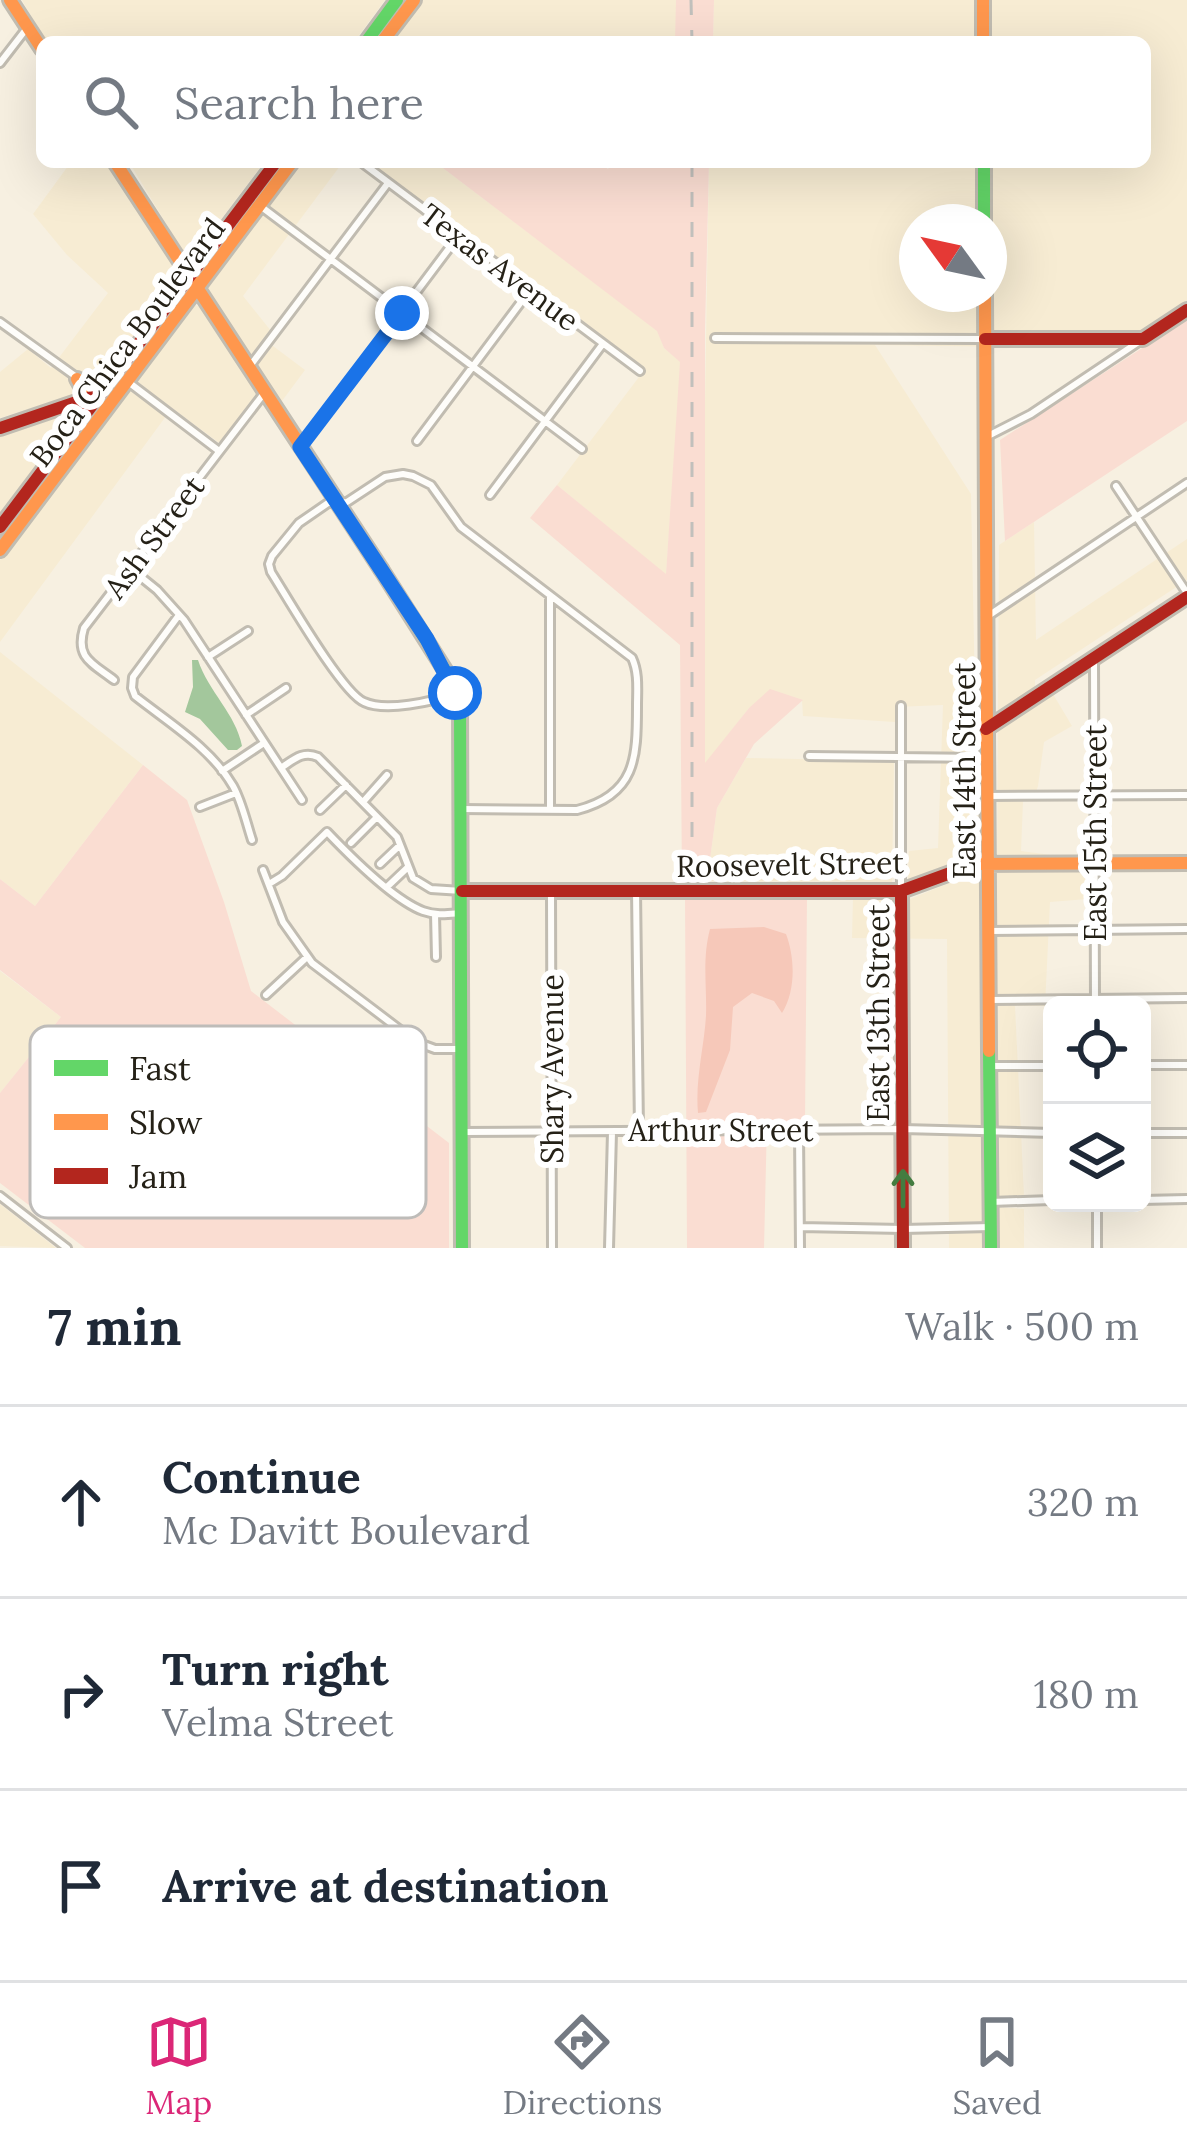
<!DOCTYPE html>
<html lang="en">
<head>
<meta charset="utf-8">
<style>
	body { margin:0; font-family:Lora,serif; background:#f6f6f7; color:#1f2937 }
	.controls { position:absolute; right:36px; bottom:36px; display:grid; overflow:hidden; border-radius:18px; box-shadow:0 12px 48px #0002 }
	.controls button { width:108px; height:108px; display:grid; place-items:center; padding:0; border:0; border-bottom:3px solid #e0e1e3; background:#fff; color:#1f2937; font:60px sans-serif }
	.compass { position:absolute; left:899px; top:204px; width:108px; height:108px; border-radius:50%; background:#fff; box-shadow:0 12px 48px #0002; rotate:303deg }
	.stop { position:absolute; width:36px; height:36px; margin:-27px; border:9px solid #1a73e8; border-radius:50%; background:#fff }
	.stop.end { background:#1a73e8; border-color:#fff; box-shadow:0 3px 12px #0008 }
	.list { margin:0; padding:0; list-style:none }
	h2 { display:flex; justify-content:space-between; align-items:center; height:156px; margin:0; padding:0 48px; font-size:51px }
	h2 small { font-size:39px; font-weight:400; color:#747a83 }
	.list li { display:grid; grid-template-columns:78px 1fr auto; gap:36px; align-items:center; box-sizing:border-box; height:192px; padding:0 48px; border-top:3px solid #e0e1e3 }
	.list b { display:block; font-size:45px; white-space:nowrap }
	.list p { margin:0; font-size:39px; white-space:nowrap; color:#747a83 }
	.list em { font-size:39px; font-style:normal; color:#747a83 }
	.icon { flex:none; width:66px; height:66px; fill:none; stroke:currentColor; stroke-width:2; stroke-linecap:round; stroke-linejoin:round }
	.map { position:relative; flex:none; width:1187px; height:1248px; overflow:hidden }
	.search { position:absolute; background:#fff; box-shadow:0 12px 48px #0002; left:36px; right:36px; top:36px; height:132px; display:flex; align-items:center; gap:30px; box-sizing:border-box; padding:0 42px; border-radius:18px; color:#747a83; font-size:45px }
	.sheet { height:732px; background:#fff }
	nav { display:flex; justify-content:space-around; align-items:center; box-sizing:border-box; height:168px; border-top:3px solid #e0e1e3; background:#fff; font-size:33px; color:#747a83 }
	nav a { display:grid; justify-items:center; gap:6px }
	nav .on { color:#db2777 }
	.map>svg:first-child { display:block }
</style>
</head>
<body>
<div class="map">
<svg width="1187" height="1248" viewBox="0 0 1187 1248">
	<rect width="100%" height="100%" fill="#f7f0e1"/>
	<!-- built -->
	<path fill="#f7ecd3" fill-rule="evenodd" d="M22,0h363l-31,42h-308z
		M422,0h257v42h-289z
		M714,0h473v306l-56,37 -51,5 -205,-3 96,149 7,352 -8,10 -62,26 1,-31 29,-3 5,-143 -47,2 -1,15 -92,-6 -1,-16 -53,8 -44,57 -2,-241 6,-362h436v-120h-432zM917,222h72v72h-72z
		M71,162h36l74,114 -77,109 -104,33v-46l28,-23 23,19 57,-75 -41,-38 -34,-41z
		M129,162h135l-67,89 -15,-1z
		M300,162h43l-100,134 28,35 -6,9 40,30 -26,35 -74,-117z
		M370,162h65l223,169 6,17 17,14 -15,213 -109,-90 82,-108z
		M192,304l8,3 64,92 -38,49 -54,-40 -172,234v-82z
		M75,411v9l-75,99v-84z
		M1034,522l2,118 151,-101v41l-152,100v12l6,10 12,-8 19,32 -28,16 -6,44 -5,15h-10l-2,50 67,9 -1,39 -37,3 -5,104h-30l9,190 -29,1 4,-652z
		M0,652l143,113 -108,141 -35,-27z
		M746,758l148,3 -2,121 -185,-1 10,-73z
		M974,873l7,2 3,373h-35l-2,-309 -95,-1 1,-41 57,2z
		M0,971l61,46 -61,76z
		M0,1204l56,44 -56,-2z
		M997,1207l27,2v39h-27z"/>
	<!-- green -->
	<path fill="#faddd2" d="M676,0h38l-1,42h-38z
		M435,162h163l10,7 5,-7h96l-4,168v433l44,-55 21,-19 33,11 -49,44 -37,64 -10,73 -25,2 -2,-238 -150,-127 27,-33 109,89 14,-212 -16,-14 -7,-17z
		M1187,319v102l-182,120 -5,-101z
		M143,765l44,35 37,102 27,89 198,152v105h-364l-85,-65v-90l61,-76 -61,-47v-91l35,27z
		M685,896l122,1 -2,226 -38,-2 -3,127h-77z"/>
	<!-- forest -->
	<path fill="#f6c8b9" d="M764,927l22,7c9,24 10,56 -4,79l-8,-12 -22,-8 -19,14 -3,43 -24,62 -8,1c-3,-33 6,-65 8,-97 1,-30 -4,-57 4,-87z"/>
	<!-- water -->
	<path fill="#a3c79c" d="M192,660h6c10,31 38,54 44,86l-5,4h-9l-28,-31 -15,-7 8,-25z"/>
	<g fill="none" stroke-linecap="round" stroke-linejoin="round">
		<defs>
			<path id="street" d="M0,63l27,-35
				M361,162l279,209
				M259,205l323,244
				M0,322l100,72
				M715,338l270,1
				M250,366l138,-183
				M127,381l92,70
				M986,437l45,-23 109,-73
				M417,441l113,-151
				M300,447l159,-212
				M1116,486l71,107
				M490,495l112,-150
				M131,569l26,21 27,30 118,180
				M179,615l-46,62 -1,11 3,8c34,27 76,52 98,90 9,16 13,36 19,54
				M988,616l199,-133
				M208,657l40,-26
				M1094,660l1,345
				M114,680c-22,-17 -39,-22 -30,-52l181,-236
				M455,693c-22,9 -70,19 -91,9 -22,-9 -77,-105 -93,-130l-2,-8 3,-8 27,-33 29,-20 19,-1 38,-25 18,-3 10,2 18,9 30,42 171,131c7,15 5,32 5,48 0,52 -1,89 -60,104l-115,-1
				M901,706v185
				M246,715l40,-27
				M809,756l176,2
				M281,768c12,-8 22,-18 37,-11l79,80 16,41 18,11 31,2
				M222,771l42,-28
				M986,796l201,-1
				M363,802l24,-27
				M200,807l36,-14
				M550,809v-212
				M320,810l26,-25
				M351,843l26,-26
				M380,864l19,-18
				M263,870l20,52 29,41 104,79 19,7h27
				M269,884l13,-8 45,-44c22,23 67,68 96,79 14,5 25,3 38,2
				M388,886l19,-18
				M636,890l3,240
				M551,892l1,356
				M435,914l1,43
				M989,931l198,-2
				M266,995l41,-38
				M990,1000l197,-2
				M1142,1065h45
				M990,1066h62
				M408,1094v-23l11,-28
				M463,1132l440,-3 149,4
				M799,1132l1,116
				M1142,1133h45
				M0,1196l67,52
				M1142,1200l45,-1
				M991,1202l61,-2
				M1097,1203v45
				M800,1227l103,2 88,-2
				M609,1248l3,-116"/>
			<path id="fast" d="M366,42l31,-42
				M984,162v60
				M381,569l69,109 10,29 2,541
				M989,1051l2,197"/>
			<path id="slow" d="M10,0l32,49
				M983,0v42
				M382,42l32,-42
				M115,162l266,407
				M985,294c2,252 1,505 4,757
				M77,379l5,9v10
				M0,550l292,-388
				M975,864l212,-1"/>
			<path id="jam" d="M985,339h158l44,-29
				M0,428l100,-34
				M0,527l276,-365
				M986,729l201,-132
				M462,891h439l74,-27
				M901,891l2,357"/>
		</defs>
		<!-- street casing -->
		<use href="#street" stroke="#c1bcb1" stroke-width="12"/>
		<!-- fast casing -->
		<use href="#fast" stroke="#c1bcb1" stroke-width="18"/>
		<!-- slow casing -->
		<use href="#slow" stroke="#c1bcb1" stroke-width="18"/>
		<!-- jam casing -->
		<use href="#jam" stroke="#c1bcb1" stroke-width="18"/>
		<!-- street -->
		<use href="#street" stroke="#fefdfa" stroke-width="6"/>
		<!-- fast -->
		<use href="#fast" stroke="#63d668" stroke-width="12"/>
		<!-- slow -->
		<use href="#slow" stroke="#ff974d" stroke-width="12"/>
		<!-- jam -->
		<use href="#jam" stroke="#b3261e" stroke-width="12"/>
		<!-- rail -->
		<path stroke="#c1c0bc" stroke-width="3" stroke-dasharray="15 15" stroke-linecap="butt" d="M691,0l1,42
			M692,162v695"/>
	</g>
	<!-- one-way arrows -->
	<defs><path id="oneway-shaft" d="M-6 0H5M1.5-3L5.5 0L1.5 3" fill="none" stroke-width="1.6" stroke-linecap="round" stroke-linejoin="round" transform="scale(3)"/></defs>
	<use stroke="#447c40" href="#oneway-shaft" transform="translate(903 1188) rotate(-90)"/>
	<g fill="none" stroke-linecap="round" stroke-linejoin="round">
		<!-- route -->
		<path stroke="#1a73e8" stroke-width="15" d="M402,313l-102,134 127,192 28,54"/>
	</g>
	<g text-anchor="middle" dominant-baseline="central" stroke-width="12" stroke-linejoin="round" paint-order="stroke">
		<!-- street labels -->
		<g font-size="30" fill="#252117" stroke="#fff">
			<text transform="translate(500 267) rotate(37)">Texas Avenue</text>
			<text transform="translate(127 342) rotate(-53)">Boca Chica Boulevard</text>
			<text transform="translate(154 537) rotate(-53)">Ash Street</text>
			<text transform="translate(964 771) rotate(-90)">East 14th Street</text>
			<text transform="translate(1095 833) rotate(-90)">East 15th Street</text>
			<text transform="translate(790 864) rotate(-1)">Roosevelt Street</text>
			<text transform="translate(878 1013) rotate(-90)">East 13th Street</text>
			<text transform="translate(552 1069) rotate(-90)">Shary Avenue</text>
			<text x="721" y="1130">Arthur Street</text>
		</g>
	</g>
	<!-- legend -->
	<rect x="30" y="1026" width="396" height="192" rx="18" fill="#fff" stroke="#bebcb9" stroke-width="3"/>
	<rect x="54" y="1060" width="54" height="16" fill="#63d668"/>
	<rect x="54" y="1114" width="54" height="16" fill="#ff974d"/>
	<rect x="54" y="1168" width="54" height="16" fill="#b3261e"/>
	<g font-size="33" fill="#252117">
		<text x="129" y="1080">Fast</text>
		<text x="129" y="1134">Slow</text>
		<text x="129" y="1188">Jam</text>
	</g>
</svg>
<div class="controls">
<button><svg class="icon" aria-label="locate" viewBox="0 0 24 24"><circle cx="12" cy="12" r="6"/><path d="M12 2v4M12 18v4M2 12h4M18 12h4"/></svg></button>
<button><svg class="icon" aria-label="layers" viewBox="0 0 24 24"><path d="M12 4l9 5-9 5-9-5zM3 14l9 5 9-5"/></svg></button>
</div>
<svg class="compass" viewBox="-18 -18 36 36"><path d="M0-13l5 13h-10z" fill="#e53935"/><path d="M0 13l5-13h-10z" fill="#747a83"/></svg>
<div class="stop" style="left:455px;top:693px"></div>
<div class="stop end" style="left:402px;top:313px"></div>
<div class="search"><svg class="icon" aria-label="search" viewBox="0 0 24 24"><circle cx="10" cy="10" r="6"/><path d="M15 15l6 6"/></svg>Search here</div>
</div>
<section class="sheet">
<h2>7 min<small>Walk · 500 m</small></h2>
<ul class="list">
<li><svg class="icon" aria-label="ahead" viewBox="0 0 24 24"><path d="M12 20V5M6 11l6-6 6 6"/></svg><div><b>Continue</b><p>Mc Davitt Boulevard</p></div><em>320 m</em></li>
<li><svg class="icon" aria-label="right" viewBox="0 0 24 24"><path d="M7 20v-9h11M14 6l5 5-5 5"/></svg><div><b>Turn right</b><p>Velma Street</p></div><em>180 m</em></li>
<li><svg class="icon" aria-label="arrive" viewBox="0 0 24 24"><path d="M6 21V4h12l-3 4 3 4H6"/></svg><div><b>Arrive at destination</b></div></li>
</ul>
</section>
<nav>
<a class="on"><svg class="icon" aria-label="map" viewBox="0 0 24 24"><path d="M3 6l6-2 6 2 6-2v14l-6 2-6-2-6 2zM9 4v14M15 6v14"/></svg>Map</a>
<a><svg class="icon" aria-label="directions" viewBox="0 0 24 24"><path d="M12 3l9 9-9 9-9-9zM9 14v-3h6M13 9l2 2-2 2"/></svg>Directions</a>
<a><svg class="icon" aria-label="saved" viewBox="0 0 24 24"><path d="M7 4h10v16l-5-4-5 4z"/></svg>Saved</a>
</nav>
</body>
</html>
